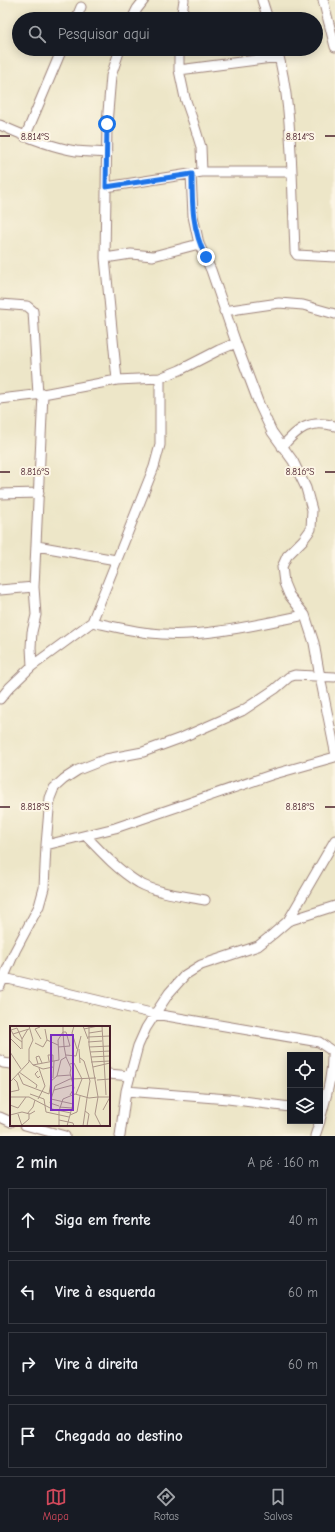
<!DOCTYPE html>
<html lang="pt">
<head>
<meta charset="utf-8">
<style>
	body { margin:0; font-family:"Comic Neue",sans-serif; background:#20242c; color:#f1f3f6 }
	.controls { position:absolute; right:12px; bottom:12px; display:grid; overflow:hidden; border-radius:0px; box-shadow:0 2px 10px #0003 }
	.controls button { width:36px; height:36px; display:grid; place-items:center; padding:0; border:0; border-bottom:1px solid #363941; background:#171b24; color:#f1f3f6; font:20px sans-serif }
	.stop { position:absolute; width:12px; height:12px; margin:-9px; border:3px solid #1a73e8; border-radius:50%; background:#fff }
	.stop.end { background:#1a73e8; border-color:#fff; box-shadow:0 1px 4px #0008 }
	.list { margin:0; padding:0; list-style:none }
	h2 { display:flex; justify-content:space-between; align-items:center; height:52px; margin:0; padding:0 16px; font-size:17px }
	h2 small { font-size:13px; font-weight:400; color:#9ea1a6 }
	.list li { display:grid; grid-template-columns:26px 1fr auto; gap:12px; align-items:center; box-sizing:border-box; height:64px; margin:0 8px 8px; padding:0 8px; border:1px solid #363941; border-radius:0px }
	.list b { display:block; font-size:15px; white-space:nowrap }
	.list em { font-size:13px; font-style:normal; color:#9ea1a6 }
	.icon { flex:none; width:22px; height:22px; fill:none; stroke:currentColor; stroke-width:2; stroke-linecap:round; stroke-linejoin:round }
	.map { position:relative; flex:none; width:335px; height:1136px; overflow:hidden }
	.search { position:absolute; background:#171b24; box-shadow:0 2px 10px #0003; left:12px; right:12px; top:12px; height:44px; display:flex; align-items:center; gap:10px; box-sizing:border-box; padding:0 14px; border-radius:22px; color:#9ea1a6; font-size:15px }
	.sheet { height:340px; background:#171b24 }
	nav { display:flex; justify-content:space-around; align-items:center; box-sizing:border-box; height:56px; border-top:1px solid #363941; background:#171b24; font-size:11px; color:#9ea1a6 }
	nav a { display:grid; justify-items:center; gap:2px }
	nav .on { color:#d1495b }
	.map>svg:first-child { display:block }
</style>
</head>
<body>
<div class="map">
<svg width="335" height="1136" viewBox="0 0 335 1136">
	<rect width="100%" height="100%" fill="#fcf5e5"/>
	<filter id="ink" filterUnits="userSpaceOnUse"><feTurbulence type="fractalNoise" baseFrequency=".025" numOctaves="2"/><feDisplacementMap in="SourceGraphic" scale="8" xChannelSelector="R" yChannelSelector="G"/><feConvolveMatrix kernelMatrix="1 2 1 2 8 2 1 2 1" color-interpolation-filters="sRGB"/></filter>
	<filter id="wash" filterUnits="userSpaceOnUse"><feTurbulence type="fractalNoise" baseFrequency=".012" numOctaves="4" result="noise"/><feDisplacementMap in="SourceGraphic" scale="16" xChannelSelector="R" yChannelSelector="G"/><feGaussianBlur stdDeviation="0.9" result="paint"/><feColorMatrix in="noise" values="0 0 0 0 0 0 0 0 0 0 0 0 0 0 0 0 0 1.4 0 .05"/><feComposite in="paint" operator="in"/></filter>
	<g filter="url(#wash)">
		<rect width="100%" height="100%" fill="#ede6c8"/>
	</g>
	<g filter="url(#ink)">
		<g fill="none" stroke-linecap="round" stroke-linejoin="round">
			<defs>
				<path id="street" d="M262,0l6,19
					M323,0l12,47
					M76,19l5,-12
					M132,19l5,-10 7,-9
					M181,19l3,-19
					M179,49v21l6,28 9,26 7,23 1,25
					M179,70l100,-13
					M0,125c24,11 50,22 76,26 10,1 21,1 31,2
					M25,137l37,-88
					M292,172l3,80 2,3 38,2
					M106,187l96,-15h90c-2,-42 -4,-83 -15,-123
					M105,258l26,-4 22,2 46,-12
					M0,304l27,2 6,5 5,84
					M224,311l55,-8 24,2 32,9
					M236,343l23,61 13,28 21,29 13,27 6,22 -1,19 -8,11 -16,16 -5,11 2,16 5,12 16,20 9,28 6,34 15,74
					M117,380l43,-2 20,-8 39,-20 17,-7 -25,-73 -12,-26 -6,-28 -2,-42
					M0,399l43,-5 74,-14 -12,-122 2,-134 4,-48 9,-27
					M282,447c16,-19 28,-28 53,-21
					M0,494l39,-1
					M37,546l79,14
					M0,590l34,-3
					M92,622c23,5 46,11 70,12 47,3 96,-10 143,-19
					M32,666l-1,-19 1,-15 4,-17 -2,-28 9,-193
					M0,699l9,-11 23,-22 60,-44 62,-155 6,-22v-67
					M86,836c16,17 33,35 53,47 18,10 46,13 66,17
					M46,845l69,-17 156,-53 64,-18
					M288,921l47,-81
					M4,978l151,36 164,28 13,9c1,24 -6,46 -12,69
					M0,986l15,-35 24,-45 5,-18 2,-43 4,-47 4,-10 10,-9 14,-9 28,-11 37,-7 38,-14 61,-27 33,-22 14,-12 6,-2 40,2
					M0,1060l3,3 8,1
					M109,1074l21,2
					M126,1091l102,8 62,8
					M0,1117l11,5
					M25,1125l40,11
					M120,1136l6,-45 12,-45 8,-18 9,-14 14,-21 16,-18 16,-10 57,-19 15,-12 15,-13 47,-15
					M315,1136l5,-15"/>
			</defs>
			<!-- street casing -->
			<use href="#street" stroke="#9c827a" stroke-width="11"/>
			<!-- street -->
			<use href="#street" stroke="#fff" stroke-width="9"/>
		</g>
	</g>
	<g fill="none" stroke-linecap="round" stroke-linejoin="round" filter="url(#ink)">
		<!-- route -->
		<path stroke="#1a73e8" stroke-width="5" d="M107,124l-1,63 86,-13c0,29 0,57 14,83"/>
	</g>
	<!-- ticks -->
	<path fill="none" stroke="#4a1f2b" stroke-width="1.5" d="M0,136h10M325,136h10M0,472h10M325,472h10M0,807h10M325,807h10"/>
	<!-- overview -->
	<g transform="translate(10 1026)">
		<rect width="100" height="100" fill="#ede6c8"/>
		<path fill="none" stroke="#ac9689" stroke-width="1" d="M64,0l-2,7 5,16M73,0l5,13M79,0v19l9,52h12M92,0l4,69M30,1l-5,2 6,10M0,2l4,8 8,6M35,3l2,11 11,5M74,3l14,-3M1,4l6,-2 5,11M79,7l13,-2M3,8l16,-5M78,11l22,-1M0,12l11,11M78,16l14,-1M25,17l8,4 4,-7M48,21l12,-1 -4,-14h-3l1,14M79,21l21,-1M12,23v-10l6,-10M69,23l1,14M0,26l11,17M80,26l20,-1M56,29l10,1 5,-20M56,31l5,11 -1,5 4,15 -4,7M81,31l19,-1M70,32l4,3 6,20 -3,17M19,34l4,5 26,-5 -1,-20 5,-8v-6M51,34l5,-3 -2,-11M39,35l-1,-6h5v6M81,36l19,-1M28,38l-2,-7 3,-1 3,7M60,38l4,-1 8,16 -6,15M23,39l10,4 10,-2M83,41l17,-4M28,45l-3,3 3,4 2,-2M9,46l18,13 -1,3M8,47l5,11 26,10 2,-13 6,-5 4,-16M47,50l14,-1M43,52l1,-17M87,54l13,-1M0,56l19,-20v-13l4,-9 -4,-14M44,64l19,-5M0,66l9,-2 -2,-8 -4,-4M20,68l14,5 2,13 23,5M0,71h19l23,12 19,4M88,71l-3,17 6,12M28,73l7,-13 -6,-18M41,73l22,5 -6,22M0,79l8,3 8,-11M49,80l-9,-3 5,-17 15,-7 26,-1M49,81l13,1M93,84l7,-13M75,85l4,3 -2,12M8,88l4,12M17,88l6,-7 2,-7M0,89l12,-3 8,2 5,-3M60,89l7,-3 3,-16M49,94l14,3 1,3M12,99l7,-6v-5M49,100v-15l4,-12 12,-5 14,4 9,-1M73,100l4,-28"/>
		<path fill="#7b2cbf" fill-opacity="0.15" stroke="#7b2cbf" stroke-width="2" d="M41,9h22v75h-22z"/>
		<rect width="100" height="100" fill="none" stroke="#4a1f2b" stroke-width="2"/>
	</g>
	<g font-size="10" text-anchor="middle" fill="#4a1f2b" stroke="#fcf5e5" stroke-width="4" stroke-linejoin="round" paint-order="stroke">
		<text x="35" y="140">8.814°S</text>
		<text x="300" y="140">8.814°S</text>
		<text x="35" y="475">8.816°S</text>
		<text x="300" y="475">8.816°S</text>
		<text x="35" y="810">8.818°S</text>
		<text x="300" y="810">8.818°S</text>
	</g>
</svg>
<div class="controls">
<button><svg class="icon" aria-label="locate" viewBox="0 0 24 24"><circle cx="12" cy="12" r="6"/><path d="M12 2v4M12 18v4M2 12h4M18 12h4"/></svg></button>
<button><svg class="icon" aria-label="layers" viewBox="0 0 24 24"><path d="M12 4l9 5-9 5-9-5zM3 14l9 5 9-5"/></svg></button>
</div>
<div class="stop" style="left:107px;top:124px"></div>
<div class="stop end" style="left:206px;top:257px"></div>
<div class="search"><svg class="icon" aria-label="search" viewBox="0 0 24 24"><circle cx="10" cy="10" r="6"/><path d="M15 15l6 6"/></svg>Pesquisar aqui</div>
</div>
<section class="sheet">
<h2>2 min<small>A pé · 160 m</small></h2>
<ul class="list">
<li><svg class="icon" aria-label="ahead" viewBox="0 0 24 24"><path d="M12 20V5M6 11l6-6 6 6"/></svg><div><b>Siga em frente</b></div><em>40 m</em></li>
<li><svg class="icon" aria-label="left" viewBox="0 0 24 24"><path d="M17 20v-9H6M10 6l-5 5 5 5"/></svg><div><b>Vire à esquerda</b></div><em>60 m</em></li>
<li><svg class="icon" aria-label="right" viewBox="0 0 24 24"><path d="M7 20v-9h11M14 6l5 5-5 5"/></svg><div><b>Vire à direita</b></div><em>60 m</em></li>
<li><svg class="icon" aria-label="arrive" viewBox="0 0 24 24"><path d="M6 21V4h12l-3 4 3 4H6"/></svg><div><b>Chegada ao destino</b></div></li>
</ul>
</section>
<nav>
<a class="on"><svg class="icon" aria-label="map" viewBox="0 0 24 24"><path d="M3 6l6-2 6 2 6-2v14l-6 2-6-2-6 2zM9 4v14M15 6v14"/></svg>Mapa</a>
<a><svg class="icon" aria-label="directions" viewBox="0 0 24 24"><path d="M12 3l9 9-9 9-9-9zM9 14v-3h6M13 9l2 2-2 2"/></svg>Rotas</a>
<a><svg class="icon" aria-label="saved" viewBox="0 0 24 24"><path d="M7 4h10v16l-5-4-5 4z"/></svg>Salvos</a>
</nav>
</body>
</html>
